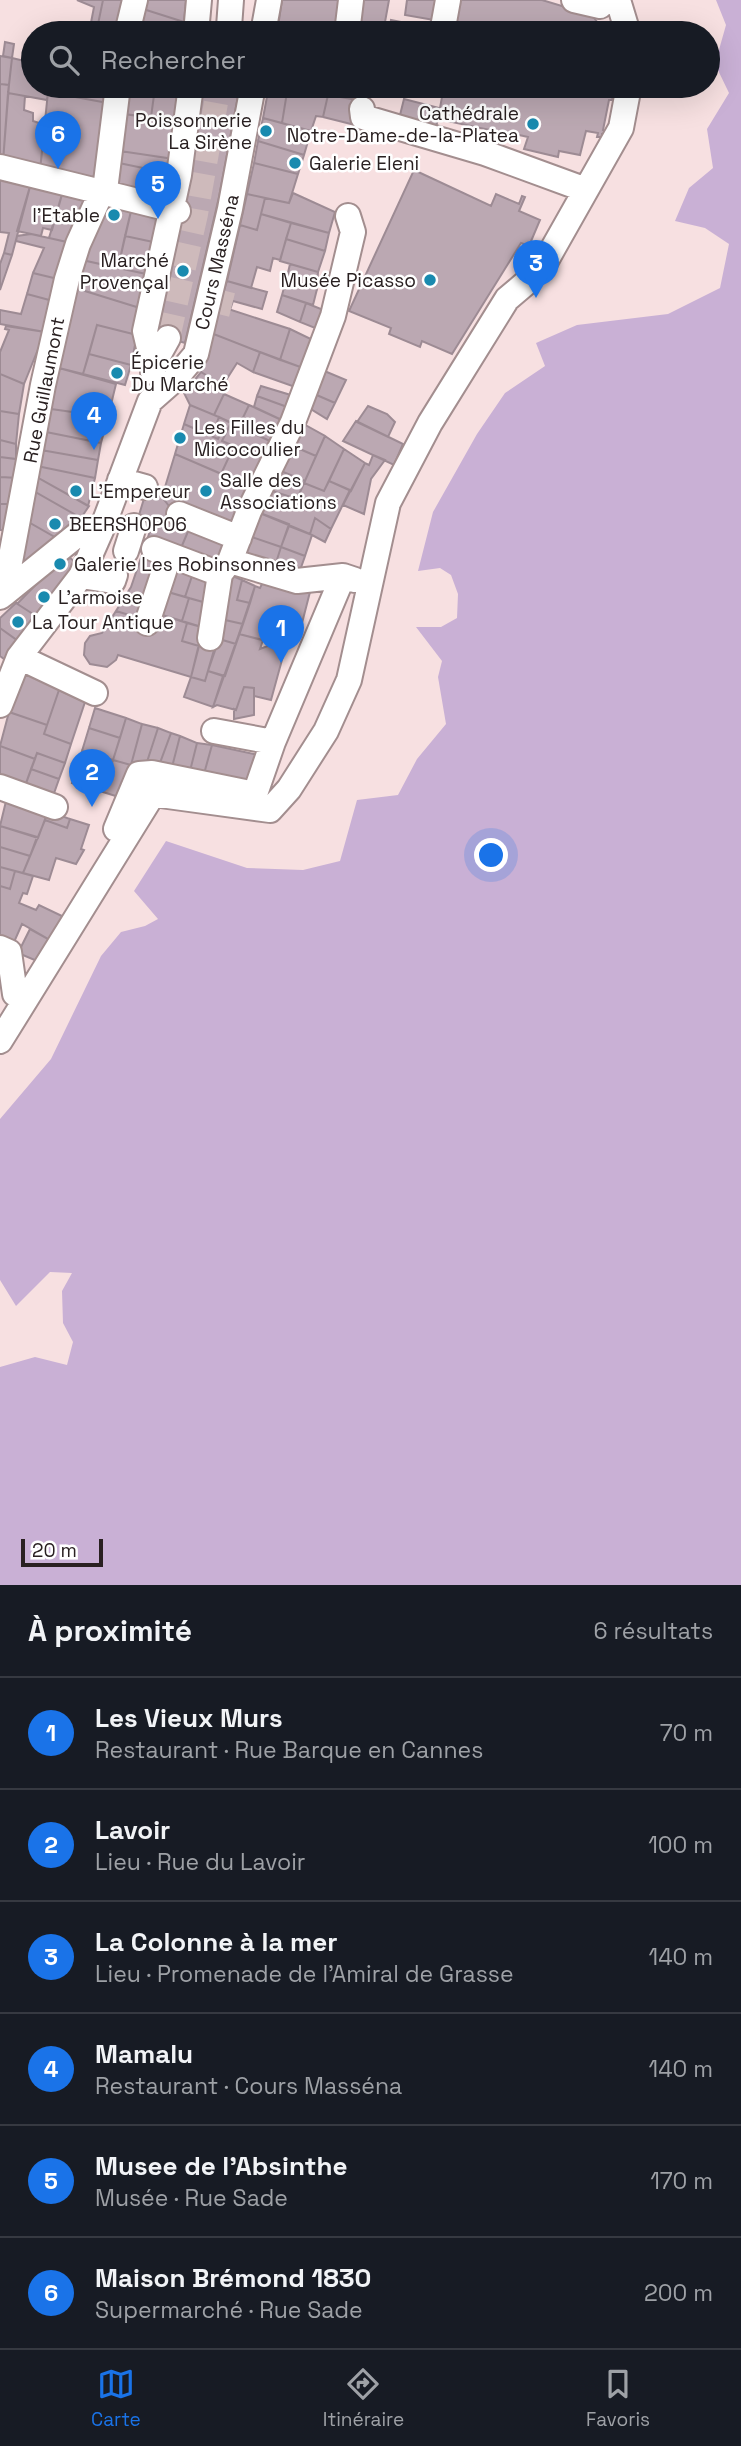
<!DOCTYPE html>
<html lang="fr">
<head>
<meta charset="utf-8">
<style>
	body { margin:0; font-family:"Space Grotesk",sans-serif; background:#242831; color:#f1f3f6 }
	.scale { position:absolute; left:21px; bottom:18px; width:82px; box-sizing:border-box; padding-left:7px; border:4px solid #292021; border-top:0; font-size:19px; line-height:24px; white-space:nowrap; color:#292021; -webkit-text-stroke:5px #fff; paint-order:stroke }
	.you { position:absolute; left:492px; top:856px; width:24px; height:24px; margin:-18px; border:5px solid #fff; border-radius:50%; background:#1a73e8; box-shadow:0 0 0 10px #1a73e833 }
	.badge { display:grid; place-items:center; width:46px; height:46px; border-radius:50%; background:#1a73e8; color:#fff; font-size:23px; font-weight:700 }
	.pin { position:absolute; translate:-50% -58px; filter:drop-shadow(0 2px 4px #0008) }
	.pin::after { content:''; position:absolute; top:37px; width:24px; height:21px; background:inherit; clip-path:polygon(0 0,100% 0,50% 100%) }
	.list { margin:0; padding:0; list-style:none }
	h2 { display:flex; justify-content:space-between; align-items:center; height:91px; margin:0; padding:0 28px; font-size:30px }
	h2 small { font-size:23px; font-weight:400; color:#9ea1a6 }
	.list li { display:grid; grid-template-columns:46px 1fr auto; gap:21px; align-items:center; box-sizing:border-box; height:112px; padding:0 28px; border-top:2px solid #363941 }
	.list b { display:block; font-size:26px; white-space:nowrap }
	.list p { margin:0; font-size:23px; white-space:nowrap; color:#9ea1a6 }
	.list em { font-size:23px; font-style:normal; color:#9ea1a6 }
	.icon { flex:none; width:38px; height:38px; fill:none; stroke:currentColor; stroke-width:2; stroke-linecap:round; stroke-linejoin:round }
	.map { position:relative; flex:none; width:741px; height:1585px; overflow:hidden }
	.search { position:absolute; background:#171b24; box-shadow:0 7px 28px #0002; left:21px; right:21px; top:21px; height:77px; display:flex; align-items:center; gap:18px; box-sizing:border-box; padding:0 24px; border-radius:38px; color:#9ea1a6; font-size:26px }
	.sheet { height:763px; background:#171b24 }
	nav { display:flex; justify-content:space-around; align-items:center; box-sizing:border-box; height:98px; border-top:2px solid #363941; background:#171b24; font-size:19px; color:#9ea1a6 }
	nav a { display:grid; justify-items:center; gap:4px }
	nav .on { color:#1a73e8 }
	.map>svg:first-child { display:block }
</style>
</head>
<body>
<div class="map">
<svg width="741" height="1585" viewBox="0 0 741 1585">
	<rect width="100%" height="100%" fill="#f7e0e1"/>
	<!-- water -->
	<path fill="#c9b0d5" d="M716,0h25v1585h-741v-218l35,-10 32,8 6,-23 -10,-19 -1,-32 10,-18 -22,-1 -34,34 -16,-26v-161l51,-60 50,-103 20,-24 24,-6 13,-7 -24,-28 32,-50 81,27 56,2 37,-9 17,-61 41,-5 19,-36 29,-35 -8,-47 4,-16 -26,-34h25l16,-9 1,-24 -7,-19 -11,-7 -22,3 15,-59 44,-78 28,-41 40,-27 -9,-23 41,-18 91,-11 52,-26 9,-44 -24,-16 -30,-7 14,-33 24,-20 -6,-39 22,-36 -14,-29 11,-39z"/>
	<!-- building -->
	<path fill="#bba8b2" stroke="#9d8b94" stroke-width="2" d="M77,0h26l-6,29 18,4h-26l5,-26z
		M103,0h24l-7,33 -23,-4z
		M142,0h44l-2,22 -44,-14z
		M282,0h63l-6,33h-62z
		M358,0h31l-6,33 -29,-2z
		M407,0h36l-3,21 -35,-6z
		M457,0h85l50,15 5,7 2,11h-145z
		M140,8l44,14 -1,11h-49z
		M391,20l30,6 -1,7h-31z
		M5,42l9,2 -2,14 -9,-2z
		M0,56l12,2 -3,27 -9,-1z
		M12,58l21,5v23h16l-2,14 -39,-7z
		M0,84l9,1 -6,77 -3,-1z
		M49,86h62l-3,17 -60,-11z
		M126,86h56v7l-27,-5 -4,29 -28,-3z
		M197,86h43l-21,111 -34,146 -36,-11z
		M269,86h19l-6,37 -19,-5z
		M288,86h12l-1,4 29,5 -5,22 -7,-1 -5,15 -29,-8z
		M300,86h29l-1,9 -29,-5z
		M329,86h24l-1,13 -24,-4z
		M444,86h151l-1,6 12,3 1,-3 6,4 -1,4h-3l-6,30 3,1 -1,3h-3v3h-5l1,-4 -12,-2 -6,24 -21,-4 -1,6 -34,-8 4,-12 -18,-4 -2,5 -5,-1 1,-4 -66,-14z
		M155,88l27,5 -4,28 -27,-4z
		M48,92l60,11 -10,79 -58,-12z
		M8,93l17,3 -1,14 9,3v8l12,4 -5,45 -37,-8z
		M328,95l31,5 -4,25 -32,-8z
		M404,99l35,9 -3,22 -37,-11z
		M123,114l55,7 -4,38 -54,-8z
		M263,118l48,13 -7,24 -46,-14z
		M258,141l46,14 -6,19 -44,-11z
		M120,151l54,8 -2,15 -53,-11z
		M119,163l53,11 -4,25 -53,-14z
		M254,163l44,11 -9,29 -42,-9z
		M414,170l77,36 5,-12 23,10 3,-8 3,1 -6,14 21,9 -11,26 -8,-3 -69,111 -30,-13 -2,6 -31,-13 2,-6 -42,-17z
		M0,176l31,7 -19,72 -8,-2 5,-20 -9,-1z
		M31,183l32,8 -11,39 -9,-2 -2,8 -24,-5z
		M63,191l25,5 -21,46 -18,-4z
		M293,193l42,19 -6,21 -68,-19 4,-16 24,5z
		M247,194l18,4 -8,32 -17,-5z
		M107,200l25,7 -14,61 -36,-8z
		M132,207l32,9 -6,27 -33,-7z
		M261,214l30,9 -11,37 -7,-2 -3,13 -13,-4 -6,21 -24,-7 13,-56 17,5z
		M291,223l38,10 -4,18 -39,-12z
		M31,234l36,8 -9,37 -25,-6 11,-25 -28,-7 1,-5z
		M125,236l33,7 -7,32 -33,-7z
		M286,239l39,12 -7,21 -38,-11z
		M4,253l8,2 -12,35v-26z
		M82,260l69,15 -8,34 -71,-22z
		M290,264l28,8 -1,17 -30,-12z
		M33,273l25,6 -5,22 -26,-7z
		M287,277l30,12 -4,16 -31,-10z
		M227,281l40,11 -5,17 -29,-8 -3,9 -11,-4z
		M72,287l71,22 -6,26 -40,-10 -14,49 -24,-6z
		M27,294l26,7 -8,31 -45,-8v-14l21,4z
		M282,295l24,8 -6,19 -23,-10z
		M306,303l20,8 -6,19 -20,-8z
		M219,306l71,23 -10,31 -69,-27z
		M97,325l40,10 -6,30 -42,-11z
		M6,326l39,6 -21,52 -24,-10v-22l9,-22 -4,-1z
		M290,329l27,13 -11,27 -26,-9z
		M211,333l49,19 -7,20 -16,-9 -14,22 -22,-13z
		M260,352l46,17 -8,19 -45,-16z
		M89,354l42,11 -6,20 -42,-11z
		M59,368l57,16 -8,33 -57,-8z
		M322,370l24,10 -11,23 -23,-10z
		M201,372l22,13 -4,6 5,3 -10,21 -24,-10 -6,-12z
		M0,374l24,10 -5,30 -19,-3z
		M261,386l33,10 -4,12 -33,-12z
		M312,393l23,10 -8,16 -21,-13z
		M224,394l25,11 -10,21 -25,-11z
		M257,396l33,12 -4,14 -32,-15z
		M190,405l29,12 -3,8 3,1 -2,5 4,2 -3,6 -34,-15z
		M249,405l37,17 -12,21 -35,-17z
		M368,406l19,8 8,8 -7,15 -31,-15z
		M51,409l57,8 -7,26 -55,-11z
		M0,411l19,3 -3,30 -16,-4z
		M219,417l12,6 -9,18 12,5 -13,28 -46,-20 9,-30 34,15 3,-6 -4,-2 2,-5 -3,-1z
		M356,421l47,23 -9,21 -51,-24z
		M300,422l25,14 -9,20 -28,-12z
		M231,423l43,20 -10,16 -42,-18z
		M46,432l55,11 -3,17 -57,-10z
		M325,436l19,13 -20,42 -20,-8z
		M0,440l16,4v15l-16,-2z
		M288,444l28,12 -11,25 -29,-12z
		M234,446l30,13 -14,27 -29,-12z
		M344,449l21,14 -14,28 -22,-10z
		M41,450l57,10 -3,18 -58,-12z
		M175,454l75,32 -18,46 -63,-26 -7,-9z
		M373,455l12,5 -14,19 -7,35 -21,-9 22,-42 4,2z
		M0,457l16,2 2,19 -18,-1z
		M37,466l58,12 -7,28 -53,-30z
		M276,469l29,12 -8,18 -31,-10z
		M35,476l54,30 -8,12 -49,-28z
		M0,477l18,1 -3,26h-15z
		M329,481l21,9 -19,39 -16,-11 -5,16 -55,-23 11,-22 31,10 7,-16 20,8z
		M32,490l49,28 -21,22 -35,-20z
		M146,492l16,5 7,9 9,4 14,12 -11,26 -36,-2 5,-15 -14,-6z
		M0,504h15l-5,27 -10,-1z
		M255,511l34,13 -8,23 -32,-11z
		M315,518l16,11 -6,13 -15,-8z
		M25,520l35,20 -41,26z
		M192,522l36,16 -10,25 -37,-15z
		M289,526l23,9 -7,21 -24,-9z
		M249,536l32,11 -7,22 -33,-10z
		M145,546l16,19 -22,53 -23,-7 15,-24z
		M281,547l24,9 -7,20 -24,-7z
		M70,558l8,6 -39,54 -23,-15h2l35,-36z
		M169,569l24,4 -8,24 -24,-7z
		M193,573l21,6 -4,25 -25,-7z
		M226,573l16,7 -5,20 13,3 -7,21 -27,-6z
		M242,580l13,6 -5,17 -13,-3z
		M264,580l47,8 -10,39 -28,-6 -7,20 -27,-7 16,-48 5,2z
		M161,590l28,8 -7,23 -23,-7z
		M189,598l21,6 -5,24 -23,-7z
		M16,603l23,15 -18,25 -21,-15v-10z
		M116,611l23,7 20,-4 28,9 -5,18 17,5 -8,31 -73,-22 -2,5 -9,7 -17,-3 -6,-9 1,-12 5,-7 12,-3z
		M216,618l27,6 -7,20 -17,-5z
		M187,623l18,5 -6,18 -17,-5z
		M0,628l21,15 -13,19 -8,-6z
		M239,634l24,6 -3,9 28,-11 -17,62 -17,-4v-8l-10,-1 -8,23 -19,-5 -4,2z
		M219,639l17,5 -11,32 -17,-5z
		M199,644l15,6 -9,31 -14,-4z
		M21,669l38,21 -12,35 -38,-13z
		M208,671l15,5 -10,31 -29,-10 7,-20 14,4z
		M244,687l10,1v27l-20,4v-10l2,1z
		M59,690l26,12 -14,42 -27,-10z
		M95,708l31,10 -6,20 -31,-10z
		M9,712l38,13 -3,9 27,10 -6,19 -28,-10 -2,6 -35,-13z
		M126,718l16,6 -11,41 -18,-5z
		M142,724l16,4 -13,40 -14,-3z
		M89,728l31,10 -7,22 -31,-9z
		M158,728l13,5 -14,38 -12,-3z
		M171,733l9,3 -10,39 -13,-4z
		M180,736l17,7 -8,32 -18,-4z
		M197,743l15,2 -10,36 -13,-6z
		M212,745l46,10 -11,37 -45,-11z
		M0,746l35,13 -11,30 -24,-11z
		M82,751l31,9 -5,17 -31,-10z
		M37,753l28,10 -6,16 -28,-10z
		M113,760l18,5 -9,33 -19,-6z
		M77,767l31,10 -5,15 -31,-9z
		M31,769l28,10 -7,20 -28,-10z
		M7,797l41,14 -10,27 -38,-12z
		M48,811l22,8 -3,9 -22,-8z
		M70,819l19,6 -8,24 3,1 -8,14 -20,-6 -7,22 -26,-7 22,-53 22,8z
		M0,826l37,11 -7,19 -30,-9z
		M0,847l30,9 -7,17 -23,-6z
		M0,867l15,4 -5,18 -10,-3z
		M15,871l18,5 -6,18 -4,-1 -4,10 17,7 3,-5 25,12 -14,23 -28,-16 -11,25 -11,-5v-58l10,3z
		M30,929l20,11 -13,21 -19,-8z"/>
	<g fill="none" stroke-linecap="round" stroke-linejoin="round">
		<!-- street-tunnel -->
		<path stroke="#cebabb" stroke-width="24" stroke-dasharray="24 12" stroke-linecap="butt" d="M220,302l12,3
			M168,338l28,-124 23,-128"/>
		<defs>
			<path id="street" d="M574,0l26,6
				M618,0l10,33
				M229,27l2,-27
				M127,33l8,-33
				M196,33l3,-33
				M263,33l6,-33
				M347,33l4,-33
				M442,33l6,-33
				M362,109l1,8 122,36 101,37
				M0,167l178,44
				M153,365l-8,-34 34,-156 12,-89
				M153,372v-7l15,-27
				M120,480l25,7
				M179,514l60,24
				M154,549l66,25
				M126,551l8,-25
				M230,561l67,20 46,-5 12,4
				M220,574l10,-13 19,-50 44,-89 40,-106 20,-84 -5,-16
				M81,576l32,5 2,-6
				M0,594h4l73,-59 26,-9
				M0,597l4,-3 39,-209 24,-106 11,-35 28,-62 12,-96
				M147,623l22,-67
				M210,638l10,-64
				M19,657l76,36
				M0,705l19,-48 62,-81 22,-50 47,-125 25,-22 21,-25 34,-145 23,-123
				M214,731l59,11 70,-166
				M0,787l55,20
				M116,829l23,-55 13,-1 103,21 18,-52
				M0,948l9,4 6,42
				M0,1041l153,-247 117,16 19,-21 37,-58 23,-51 39,-177 42,-80 77,-124 20,-17 20,-23 74,-131 8,-42"/>
		</defs>
		<!-- street casing -->
		<use href="#street" stroke="#a38e8f" stroke-width="28"/>
		<!-- street -->
		<use href="#street" stroke="#fff" stroke-width="24"/>
	</g>
	<!-- markers -->
	<g fill="#198aaf" stroke="#fff" stroke-width="2.5">
		<circle cx="533" cy="124" r="7"/>
		<circle cx="266" cy="131" r="7"/>
		<circle cx="295" cy="163" r="7"/>
		<circle cx="114" cy="215" r="7"/>
		<circle cx="183" cy="271" r="7"/>
		<circle cx="430" cy="280" r="7"/>
		<circle cx="117" cy="373" r="7"/>
		<circle cx="180" cy="438" r="7"/>
		<circle cx="76" cy="491" r="7"/>
		<circle cx="206" cy="491" r="7"/>
		<circle cx="55" cy="524" r="7"/>
		<circle cx="60" cy="564" r="7"/>
		<circle cx="44" cy="597" r="7"/>
		<circle cx="18" cy="622" r="7"/>
	</g>
	<g text-anchor="middle" dominant-baseline="central" stroke-width="5" stroke-linejoin="round" paint-order="stroke">
		<!-- poi labels -->
		<g font-size="19" fill="#292021" stroke="#fff" text-anchor="start">
			<text x="519" y="113" text-anchor="end">Cathédrale<tspan x="519" dy="22">Notre-Dame-de-la-Platea</tspan></text>
			<text x="252" y="120" text-anchor="end">Poissonnerie<tspan x="252" dy="22">La Sirène</tspan></text>
			<text x="309" y="163">Galerie Eleni</text>
			<text x="100" y="215" text-anchor="end">l'Etable</text>
			<text x="169" y="260" text-anchor="end">Marché<tspan x="169" dy="22">Provençal</tspan></text>
			<text x="416" y="280" text-anchor="end">Musée Picasso</text>
			<text x="131" y="362">Épicerie<tspan x="131" dy="22">Du Marché</tspan></text>
			<text x="194" y="427">Les Filles du<tspan x="194" dy="22">Micocoulier</tspan></text>
			<text x="220" y="480">Salle des<tspan x="220" dy="22">Associations</tspan></text>
			<text x="90" y="491">L'Empereur</text>
			<text x="69" y="524">BEERSHOP06</text>
			<text x="74" y="564">Galerie Les Robinsonnes</text>
			<text x="58" y="597">L'armoise</text>
			<text x="32" y="622">La Tour Antique</text>
		</g>
		<!-- street labels -->
		<g font-size="19" fill="#292021" stroke="#fff">
			<text transform="translate(217 262) rotate(-77)">Cours Masséna</text>
			<text transform="translate(44 390) rotate(-79)">Rue Guillaumont</text>
		</g>
	</g>
</svg>
<div class="scale">20 m</div>
<div class="you"></div>
<div class="pin badge" style="left:281px;top:663px">1</div>
<div class="pin badge" style="left:92px;top:807px">2</div>
<div class="pin badge" style="left:536px;top:298px">3</div>
<div class="pin badge" style="left:94px;top:450px">4</div>
<div class="pin badge" style="left:158px;top:219px">5</div>
<div class="pin badge" style="left:58px;top:169px">6</div>
<div class="search"><svg class="icon" aria-label="search" viewBox="0 0 24 24"><circle cx="10" cy="10" r="6"/><path d="M15 15l6 6"/></svg>Rechercher</div>
</div>
<section class="sheet">
<h2>À proximité<small>6 résultats</small></h2>
<ul class="list">
<li><span class="badge">1</span><div><b>Les Vieux Murs</b><p>Restaurant · Rue Barque en Cannes</p></div><em>70 m</em></li>
<li><span class="badge">2</span><div><b>Lavoir</b><p>Lieu · Rue du Lavoir</p></div><em>100 m</em></li>
<li><span class="badge">3</span><div><b>La Colonne à la mer</b><p>Lieu · Promenade de l'Amiral de Grasse</p></div><em>140 m</em></li>
<li><span class="badge">4</span><div><b>Mamalu</b><p>Restaurant · Cours Masséna</p></div><em>140 m</em></li>
<li><span class="badge">5</span><div><b>Musee de l'Absinthe</b><p>Musée · Rue Sade</p></div><em>170 m</em></li>
<li><span class="badge">6</span><div><b>Maison Brémond 1830</b><p>Supermarché · Rue Sade</p></div><em>200 m</em></li>
</ul>
</section>
<nav>
<a class="on"><svg class="icon" aria-label="map" viewBox="0 0 24 24"><path d="M3 6l6-2 6 2 6-2v14l-6 2-6-2-6 2zM9 4v14M15 6v14"/></svg>Carte</a>
<a><svg class="icon" aria-label="directions" viewBox="0 0 24 24"><path d="M12 3l9 9-9 9-9-9zM9 14v-3h6M13 9l2 2-2 2"/></svg>Itinéraire</a>
<a><svg class="icon" aria-label="saved" viewBox="0 0 24 24"><path d="M7 4h10v16l-5-4-5 4z"/></svg>Favoris</a>
</nav>
</body>
</html>
